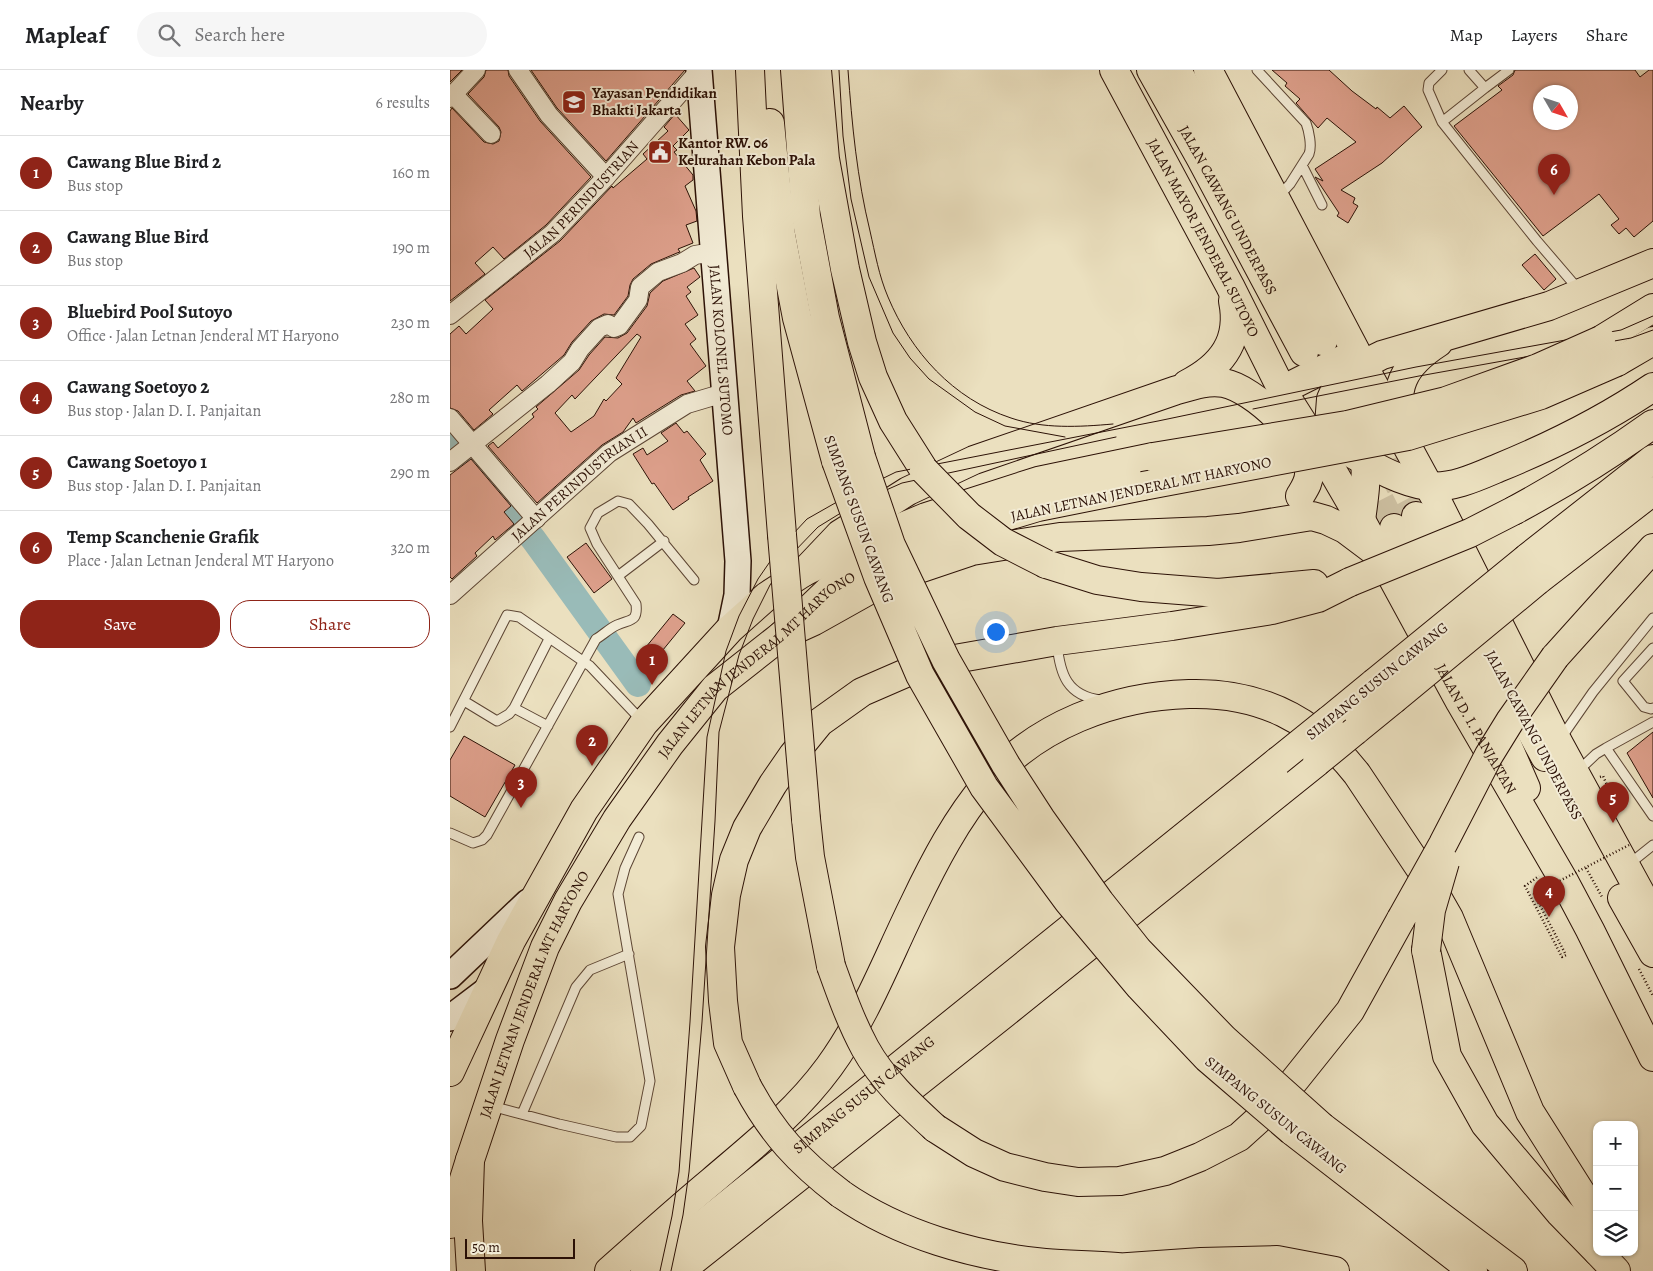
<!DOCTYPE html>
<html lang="en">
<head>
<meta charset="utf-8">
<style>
	body { margin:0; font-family:Alegreya,serif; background:#f6f6f6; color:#202124 }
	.controls { position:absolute; right:15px; bottom:15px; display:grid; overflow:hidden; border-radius:10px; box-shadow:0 1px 4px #0004 }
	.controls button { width:45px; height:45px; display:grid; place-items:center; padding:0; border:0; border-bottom:1px solid #e0e0e0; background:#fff; color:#202124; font:25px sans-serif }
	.compass { position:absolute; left:1083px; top:15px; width:45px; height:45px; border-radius:50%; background:#fff; box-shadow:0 1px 4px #0004; rotate:129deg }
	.scale { position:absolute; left:15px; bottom:12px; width:110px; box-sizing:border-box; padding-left:5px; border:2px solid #2c1106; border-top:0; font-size:14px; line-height:18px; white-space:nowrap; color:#2c1106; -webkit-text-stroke:4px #f2ebd5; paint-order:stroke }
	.you { position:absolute; left:545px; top:561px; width:18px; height:18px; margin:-12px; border:4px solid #fff; border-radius:50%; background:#1a73e8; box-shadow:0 0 0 8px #1a73e833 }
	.badge { display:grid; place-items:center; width:32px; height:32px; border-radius:50%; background:#8f2418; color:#fff; font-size:16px; font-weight:700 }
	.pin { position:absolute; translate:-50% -41px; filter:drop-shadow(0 1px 2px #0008) }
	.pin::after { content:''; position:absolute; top:26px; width:18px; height:15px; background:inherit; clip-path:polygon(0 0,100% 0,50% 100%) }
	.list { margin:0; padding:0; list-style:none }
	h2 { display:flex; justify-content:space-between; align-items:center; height:65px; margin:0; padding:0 20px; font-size:21px }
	h2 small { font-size:16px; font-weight:400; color:#757577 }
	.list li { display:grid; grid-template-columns:32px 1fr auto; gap:15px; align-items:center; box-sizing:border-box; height:75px; padding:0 20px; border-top:1px solid #e0e0e0 }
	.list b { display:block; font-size:19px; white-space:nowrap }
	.list p { margin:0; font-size:16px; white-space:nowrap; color:#757577 }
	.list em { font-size:16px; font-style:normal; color:#757577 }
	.actions { display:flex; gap:10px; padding:15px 20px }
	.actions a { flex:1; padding:11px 0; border:1px solid #8f2418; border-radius:20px; text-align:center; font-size:18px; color:#8f2418 }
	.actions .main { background:#8f2418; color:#fff }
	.icon { flex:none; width:28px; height:28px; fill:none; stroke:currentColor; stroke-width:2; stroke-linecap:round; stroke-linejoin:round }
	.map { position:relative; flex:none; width:1203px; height:1201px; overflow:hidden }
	header { display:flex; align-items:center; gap:30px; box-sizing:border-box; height:70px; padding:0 25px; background:#fff; border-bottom:1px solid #e0e0e0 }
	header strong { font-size:24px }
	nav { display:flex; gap:28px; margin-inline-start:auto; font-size:18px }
	.search { width:350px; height:45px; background:#f6f6f6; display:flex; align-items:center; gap:12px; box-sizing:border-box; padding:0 18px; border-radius:28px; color:#757577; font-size:19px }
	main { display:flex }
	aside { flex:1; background:#fff }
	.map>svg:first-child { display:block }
</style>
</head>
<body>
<header>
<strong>Mapleaf</strong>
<div class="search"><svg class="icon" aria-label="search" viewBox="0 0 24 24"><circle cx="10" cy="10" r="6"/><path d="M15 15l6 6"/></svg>Search here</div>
<nav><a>Map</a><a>Layers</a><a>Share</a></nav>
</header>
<main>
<aside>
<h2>Nearby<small>6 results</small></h2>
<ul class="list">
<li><span class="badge">1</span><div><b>Cawang Blue Bird 2</b><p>Bus stop</p></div><em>160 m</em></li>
<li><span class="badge">2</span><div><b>Cawang Blue Bird</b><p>Bus stop</p></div><em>190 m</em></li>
<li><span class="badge">3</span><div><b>Bluebird Pool Sutoyo</b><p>Office · Jalan Letnan Jenderal MT Haryono</p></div><em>230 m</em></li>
<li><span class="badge">4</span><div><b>Cawang Soetoyo 2</b><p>Bus stop · Jalan D. I. Panjaitan</p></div><em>280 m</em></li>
<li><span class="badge">5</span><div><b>Cawang Soetoyo 1</b><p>Bus stop · Jalan D. I. Panjaitan</p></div><em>290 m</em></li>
<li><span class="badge">6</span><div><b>Temp Scanchenie Grafik</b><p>Place · Jalan Letnan Jenderal MT Haryono</p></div><em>320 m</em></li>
</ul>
<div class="actions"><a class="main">Save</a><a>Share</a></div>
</aside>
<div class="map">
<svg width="1203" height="1201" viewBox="0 0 1203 1201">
	<rect width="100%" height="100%" fill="#ebe0bf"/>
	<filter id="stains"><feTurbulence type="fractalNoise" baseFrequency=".004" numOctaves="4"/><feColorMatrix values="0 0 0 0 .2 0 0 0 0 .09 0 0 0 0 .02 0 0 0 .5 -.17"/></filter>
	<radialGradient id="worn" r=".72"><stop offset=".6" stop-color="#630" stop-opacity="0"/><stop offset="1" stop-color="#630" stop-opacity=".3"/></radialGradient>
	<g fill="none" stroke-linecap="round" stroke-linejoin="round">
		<!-- river -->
		<path stroke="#99bbb8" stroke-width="26" d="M0,364l84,106 104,144"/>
	</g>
	<!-- building -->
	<path fill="#dea08c" stroke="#2c1106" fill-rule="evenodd" d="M0,0h12l-12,12z
		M36,0h22l1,6 31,45 51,56 -45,48 -42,34 -11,-12 -18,16 10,11 -35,27v-190l2,-3 32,34 9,2 6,-3 2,-9 -2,-5 -31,-33 16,-17z
		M81,0h154l-79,91 -49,-53z
		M822,0h57l23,21 24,18 1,-2 13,11 14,-12 18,21 -40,36 -41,27 14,8 -2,5 5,3 -10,17 -11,-7 2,-3 -24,-36 8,4 -8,-12 41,-27 -29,-24 -9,10 -22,-25 4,-4 -15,-13 2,-3z
		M1065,0h120l5,7 9,-7h4v151l-19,16 -8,-9 -7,6 -8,-9 8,-6 -20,-25 -56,42 -89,-110 48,-36 -4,-4 15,-11zM1090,22h30v30h-30z
		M225,44l14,16 -16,16 4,4 -3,2 19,23v5l-8,6 11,25 1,10 -11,4 7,18 -15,6 2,3 -3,1 -26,11 -18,15 -3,6 -2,11 -14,19 -10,-1 -13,7 -19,21 -8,13 -42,36 -5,-6 -28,25 4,4 -19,16 -16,-19 -8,-3v-74l9,-8 7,8 27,-25 -8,-9 75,-59 52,-55 1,2 34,-29 -4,-5 25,-23 -4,-4z
		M1085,184l21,25 -12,11 -22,-25z
		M244,198l6,9 -13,10 4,5 -5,4 12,19 -13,9 11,15 -6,5 16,22 -19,15 8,10 -14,4 -45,28 -3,-5 -10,14 -21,13 -65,58 -49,-57 5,-4 5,6 36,-31 -2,-3 6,-5 -2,-2 43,-37 10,-15 16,-18 13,1 9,-5 20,-27 3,-13 13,-12zM187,264l4,3 -25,41 6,6 -16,17 -2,-2 -10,17 -23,16 -16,-19 17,-18 3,4z
		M226,353l8,10 3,-2 19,23 -6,6 13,21 -25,16 1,2 -16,11 -19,-27 -2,1 -19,-30 10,-6 4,7 21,-14 -7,-8z
		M21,389l40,47 -7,6 10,12 -19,16 -2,-4 -18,17 2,3 -25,23 -2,-2v-102z
		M136,473l26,36 -18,14 -27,-36z
		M223,544l12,9 -27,33 -12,-9z
		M1203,662v66l-26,-45z
		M14,666l51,29 -30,52 -35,-21v-36z"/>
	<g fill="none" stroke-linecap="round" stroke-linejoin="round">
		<!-- highway-tunnel -->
		<path stroke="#cec1a3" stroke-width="28" stroke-dasharray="28 14" stroke-linecap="butt" d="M937,392l29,54
			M911,393l33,65"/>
		<defs>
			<path id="lane" d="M807,0l49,53c3,8 6,23 3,31l-19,30 -12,13
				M992,0l-13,13 -1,7 14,32 95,119 42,49
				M1035,18l24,-18
				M992,52l43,-34 -16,-18
				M852,95l20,40
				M168,506l46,-35
				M607,574c3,30 10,52 44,56
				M1203,578l-30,33 21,26 7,2 2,-1
				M14,631l33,20 12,-7 5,-6 35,-69
				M64,638l34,18
				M0,657l57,-112 12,2 71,49 52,55
				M1111,668l32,-46 60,-74
				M1156,678l47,-26
				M1128,701l18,-17 10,-6 47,68
				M0,763l23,10 9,-3 5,-5 109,-196c7,-4 14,-11 21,-14 14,-6 21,-3 19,-21l-39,-60 -7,-16 8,-15 20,-12 11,3 19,20 46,56
				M1178,795l25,-20
				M41,1036l68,18 57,13h14l11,-11 9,-45 -32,-187 7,-26 14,-31
				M72,1044l54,-127 14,-17 39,-16"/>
			<g id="street">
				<path d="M68,0l31,45 57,62"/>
				<path d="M3,24l38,40"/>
				<path d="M0,28l26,-28"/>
				<path id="s1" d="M0,245l103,-82 53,-56 93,-106"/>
				<path d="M0,348l86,101"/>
				<path d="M0,392l98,-78 24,-22 8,-13 19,-21 9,-4 6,4 5,-2 19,-26 2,-13 18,-15 24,-9 13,-8 6,-1 13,1"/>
				<path id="s2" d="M0,525l159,-142 78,-49 37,-11"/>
			</g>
			<g id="secondary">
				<path id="s3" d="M249,0l39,491 -1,34 -7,34"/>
				<path d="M0,906l78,-74"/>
				<path d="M0,948l37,-28"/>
			</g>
			<g id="primary">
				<path d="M1151,270l52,-32"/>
				<path d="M1167,292l36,-21"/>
				<path d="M0,1002l61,-131 73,-131 60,-87 86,-94 37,-33 37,-24 62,-30 60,-25 112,-36 115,-24"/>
				<path id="s4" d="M21,1201l-3,-50 2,-61 40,-120 35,-93 23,-46 49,-82 53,-75 45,-56 66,-52 48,-46 54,-31 45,-19 110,-33 105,-21"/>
			</g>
			<g id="highway">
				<path d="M300,0l7,146 25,319"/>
				<path d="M345,0l11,146 19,102 36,139"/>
				<path d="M367,0l8,89 20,110 17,73 11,35 20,44 31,49"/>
				<path id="s5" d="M664,0l116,216 52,104 43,68 36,62 99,182 104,179 26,49 63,127"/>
				<path id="s6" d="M701,0l50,89 103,193"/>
				<path d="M727,0l146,271"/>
				<path d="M758,0l156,297 74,136 120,239 95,174"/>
				<path d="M320,53l11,112 16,83 39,143"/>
				<path d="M737,314c35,-18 54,-43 46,-83"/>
				<path d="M832,320l74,-37"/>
				<path d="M955,359c-15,-40 -1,-64 33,-86"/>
				<path d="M877,381l4,-52 7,-16 18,-30"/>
				<path d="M901,383c24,14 49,29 77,33 23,3 49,-9 70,-18 54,-22 106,-48 155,-81"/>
				<path d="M1065,440c50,-27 92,-53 138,-86"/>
				<path d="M966,446l129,241"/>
				<path d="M911,450c3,-21 6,-41 4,-62 -2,-22 -13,-59 -7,-80 4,-12 13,-18 24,-23l167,-49 104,-43"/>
				<path d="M944,458l62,121 46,84 24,55"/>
				<path d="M1077,488l126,-99"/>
				<path d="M596,494l51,16 44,7 77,6 96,-9"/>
				<path d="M354,502l36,-38 68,-43 66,-31 200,-69c17,-5 33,-11 50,-8 30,6 84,57 85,88 1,10 -4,17 -9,25"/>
				<path d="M1087,511l116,-90"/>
				<path d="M331,566l33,-15 75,-42 83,-28 88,-14 148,-6 31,-3 73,-12 14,4 19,9 28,21"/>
				<path d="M1105,587l98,-109"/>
				<path d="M879,650l45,-37"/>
				<path d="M905,661l38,-31"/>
				<path d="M356,749l4,38 21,109"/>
				<path d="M1172,828l31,55"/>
				<path d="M976,880l21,106 38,68 75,89 37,38"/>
				<path d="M297,1016l-19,-43 -5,-42 -3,-54 6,-52 8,-35 13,-32 26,-44 20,-29 27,-33 42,-30 53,-23 34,-9 108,-19 115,-15 100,-16 46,-12 32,-16"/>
				<path d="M872,1057l191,144"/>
				<path d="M485,1058l39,25 31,14 40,10 33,5 42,-1 45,-10 35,-14 39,-20 33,-30 18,-21 60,-75 51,-92"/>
				<path d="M842,1061l181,140"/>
				<path d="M391,1124c59,41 133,62 204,69 24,2 48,2 72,4"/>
				<path d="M0,1154l20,-64"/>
				<path d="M1148,1182l18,19"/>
				<path d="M649,1199l102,-7 76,-2 58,11"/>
				<path d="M159,1201c34,-30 68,-61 103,-90 42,-36 84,-69 117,-114 36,-49 58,-108 85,-163 20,-42 43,-86 73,-121 50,-58 127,-87 202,-89 71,-2 125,25 168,80l68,102 24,42 81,194 67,106"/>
				<path id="s7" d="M195,1201l633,-510"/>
				<path d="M230,1201l325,-258 312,-251"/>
			</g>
		</defs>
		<!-- lane casing -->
		<use href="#lane" stroke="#5c4534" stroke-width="11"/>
		<!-- street casing -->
		<use href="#street" stroke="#5c4534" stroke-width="20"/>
		<!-- secondary casing -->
		<use href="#secondary" stroke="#2c1106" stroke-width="28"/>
		<!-- primary casing -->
		<use href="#primary" stroke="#2c1106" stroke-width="30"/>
		<!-- highway casing -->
		<use href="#highway" stroke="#2c1106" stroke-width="30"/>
		<!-- path -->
		<path stroke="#2c1106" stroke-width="2.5" stroke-dasharray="1 2.5" stroke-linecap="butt" d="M1150,707l3,-1 4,9
			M1136,798l16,29
			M1088,822l-4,2 32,61 -4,2 -37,-71 14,-10
			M1189,899l14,27"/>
		<!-- lane -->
		<use href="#lane" stroke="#f2ebd5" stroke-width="9"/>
		<!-- street -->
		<use href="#street" stroke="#f2ebd5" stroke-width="18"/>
		<!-- secondary -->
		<use href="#secondary" stroke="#f2ebd5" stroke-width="25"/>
		<!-- primary -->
		<use href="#primary" stroke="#ebe0bf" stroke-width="28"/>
		<!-- highway -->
		<use href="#highway" stroke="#ebe0bf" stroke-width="28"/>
		<!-- tram -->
		<path stroke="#2c1106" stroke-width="1" d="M389,0l4,66 8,63 18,78 24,56 17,25 19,21 46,33 30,14 60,11
			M398,0c4,55 9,108 22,161 5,22 9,45 18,66 23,55 65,102 123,121 32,11 68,9 102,6
			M803,339l166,-33 212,-38 22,-8
			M210,1201l12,-55 7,-44 11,-150 17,-285 19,-86 13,-35 19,-37 20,-29 29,-31 44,-25 45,-22 262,-51 258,-54 205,-37 32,-14
			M221,1201l12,-56 6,-43 13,-150 13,-201 4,-89 20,-77 14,-36 17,-34 20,-29 28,-29 39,-24 45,-20 214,-46"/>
		<defs>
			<path id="primary-bridge" d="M703,387l194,-32 99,-24 92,-33 63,-28
				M693,416l265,-50 133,-41 76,-33"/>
			<path id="highway-bridge" d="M411,387l30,88 55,115 60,105 35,54 59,83 38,48 86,89 98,88
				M386,391l42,116 42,98 64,112 84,114 72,86 67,71 85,73
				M474,400l45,46 34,26 43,22
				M332,465l24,284
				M900,512l120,-49 45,-23
				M924,613l153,-125
				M943,630l144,-119
				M828,691l51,-41
				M867,692l38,-31
				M951,849l42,-75 46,-89 21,-34 45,-64
				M976,880l5,-40 14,-48
				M381,896c10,28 20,56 34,82 17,31 44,56 70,80
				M297,1016c25,47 52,76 94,108"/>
		</defs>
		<!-- primary-bridge casing -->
		<use href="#primary-bridge" stroke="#2c1106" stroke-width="30" stroke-linecap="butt"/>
		<!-- highway-bridge casing -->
		<use href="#highway-bridge" stroke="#2c1106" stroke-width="30" stroke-linecap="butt"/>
		<!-- path-bridge -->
		<path stroke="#2c1106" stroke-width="2.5" stroke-dasharray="1 2.5" stroke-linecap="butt" d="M1088,822l91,-47"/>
		<!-- primary-bridge -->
		<use href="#primary-bridge" stroke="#ebe0bf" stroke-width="28"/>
		<!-- highway-bridge -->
		<use href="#highway-bridge" stroke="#ebe0bf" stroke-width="28"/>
	</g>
	<!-- icons -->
	<defs>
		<symbol id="school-square" viewBox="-11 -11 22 22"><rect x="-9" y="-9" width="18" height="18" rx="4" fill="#8f2418" stroke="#f2ebd5"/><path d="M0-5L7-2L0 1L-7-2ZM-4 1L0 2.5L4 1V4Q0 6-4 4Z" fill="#fff"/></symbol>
		<symbol id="civic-square" viewBox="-11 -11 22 22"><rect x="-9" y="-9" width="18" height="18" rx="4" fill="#8f2418" stroke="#f2ebd5"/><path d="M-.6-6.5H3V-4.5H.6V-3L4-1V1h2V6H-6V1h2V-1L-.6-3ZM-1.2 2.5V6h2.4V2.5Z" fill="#fff"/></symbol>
	</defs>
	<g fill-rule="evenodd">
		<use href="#school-square" x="110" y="18" width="28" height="28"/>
		<use href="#civic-square" x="196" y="68" width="28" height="28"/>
	</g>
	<g text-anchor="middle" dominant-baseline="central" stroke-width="4" stroke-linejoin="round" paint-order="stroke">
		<!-- poi labels -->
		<g font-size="15" font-weight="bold" fill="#2c1106" stroke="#f2ebd5" text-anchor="start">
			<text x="142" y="23">Yayasan Pendidikan<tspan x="142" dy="17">Bhakti Jakarta</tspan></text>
			<text x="228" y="73">Kantor RW. 06<tspan x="228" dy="17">Kelurahan Kebon Pala</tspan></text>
		</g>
		<!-- street labels -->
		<g font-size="15" fill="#2c1106" stroke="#f2ebd5">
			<text stroke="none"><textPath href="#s1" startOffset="175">JALAN PERINDUSTRIAN</textPath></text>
			<text stroke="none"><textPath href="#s6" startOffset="160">JALAN CAWANG UNDERPASS</textPath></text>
			<text stroke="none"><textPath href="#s5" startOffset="190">JALAN MAYOR JENDERAL SUTOYO</textPath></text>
			<text stroke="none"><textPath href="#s3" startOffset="281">JALAN KOLONEL SUTOMO</textPath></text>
			<text stroke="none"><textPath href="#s2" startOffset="171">JALAN PERINDUSTRIAN II</textPath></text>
			<text transform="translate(691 419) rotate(-12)">JALAN LETNAN JENDERAL MT HARYONO</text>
			<text transform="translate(409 449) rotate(70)">SIMPANG SUSUN CAWANG</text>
			<text stroke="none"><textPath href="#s4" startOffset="694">JALAN LETNAN JENDERAL MT HARYONO</textPath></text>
			<text transform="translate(927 611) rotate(-39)">SIMPANG SUSUN CAWANG</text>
			<text stroke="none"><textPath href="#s5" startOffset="752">JALAN D. I. PANJAITAN</textPath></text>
			<text transform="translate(1084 665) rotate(62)">JALAN CAWANG UNDERPASS</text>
			<text stroke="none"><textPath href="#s4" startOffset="289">JALAN LETNAN JENDERAL MT HARYONO</textPath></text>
			<text stroke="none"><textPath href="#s7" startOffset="281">SIMPANG SUSUN CAWANG</textPath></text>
			<text transform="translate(826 1045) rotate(39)">SIMPANG SUSUN CAWANG</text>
		</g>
	</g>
	<rect width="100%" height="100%" filter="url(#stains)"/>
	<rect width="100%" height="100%" fill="url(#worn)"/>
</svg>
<div class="controls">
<button>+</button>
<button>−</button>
<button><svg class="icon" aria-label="layers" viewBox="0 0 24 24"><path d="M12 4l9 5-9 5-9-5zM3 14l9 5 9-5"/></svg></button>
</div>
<svg class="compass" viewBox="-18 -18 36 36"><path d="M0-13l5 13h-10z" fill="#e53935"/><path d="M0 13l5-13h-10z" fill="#757577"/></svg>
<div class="scale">50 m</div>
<div class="you"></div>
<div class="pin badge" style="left:202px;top:615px">1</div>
<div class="pin badge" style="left:142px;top:696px">2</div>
<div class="pin badge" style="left:71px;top:738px">3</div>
<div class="pin badge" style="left:1099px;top:847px">4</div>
<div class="pin badge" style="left:1163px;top:753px">5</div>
<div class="pin badge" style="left:1104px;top:125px">6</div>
</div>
</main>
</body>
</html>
